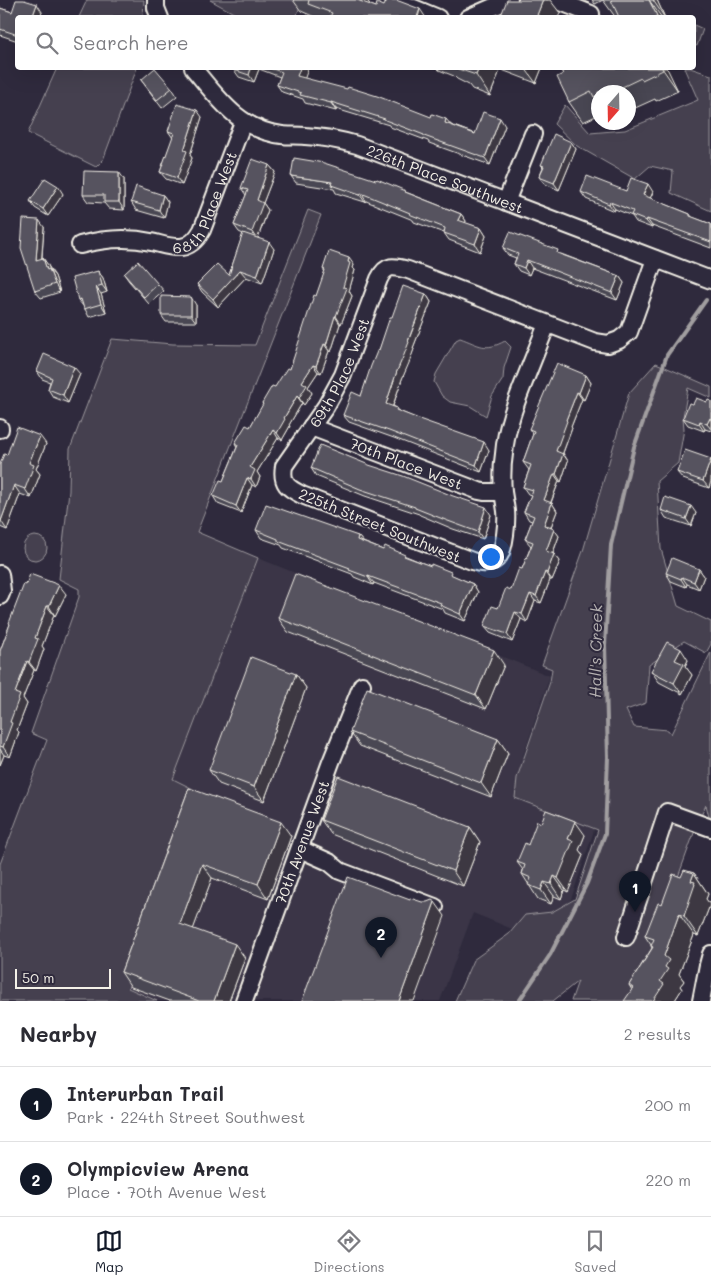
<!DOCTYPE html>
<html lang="en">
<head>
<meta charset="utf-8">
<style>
	body { margin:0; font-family:Mali,sans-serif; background:#f7f7f7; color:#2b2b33 }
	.compass { position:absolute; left:591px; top:85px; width:45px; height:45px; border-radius:50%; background:#fff; box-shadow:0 5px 20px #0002; rotate:200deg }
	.scale { position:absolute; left:15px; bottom:12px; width:96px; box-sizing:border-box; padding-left:5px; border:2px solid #f4f1e8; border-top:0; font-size:14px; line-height:18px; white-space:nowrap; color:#f4f1e8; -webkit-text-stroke:4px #2f2a3d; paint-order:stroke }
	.you { position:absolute; left:490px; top:556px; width:18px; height:18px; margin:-12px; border:4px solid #fff; border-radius:50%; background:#1a73e8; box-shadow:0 0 0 8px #1a73e833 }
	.badge { display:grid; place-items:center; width:32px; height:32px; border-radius:50%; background:#111827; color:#fff; font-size:16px; font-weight:700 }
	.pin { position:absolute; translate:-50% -41px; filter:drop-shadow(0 1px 2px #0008) }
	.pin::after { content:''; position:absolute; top:26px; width:18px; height:15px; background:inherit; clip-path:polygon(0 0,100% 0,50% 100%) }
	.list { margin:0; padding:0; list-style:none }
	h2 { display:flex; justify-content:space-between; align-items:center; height:65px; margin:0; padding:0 20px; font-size:21px }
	h2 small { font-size:16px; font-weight:400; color:#7c7c81 }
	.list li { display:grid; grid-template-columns:32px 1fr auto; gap:15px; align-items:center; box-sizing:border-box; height:75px; padding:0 20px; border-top:1px solid #e1e1e2 }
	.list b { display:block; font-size:19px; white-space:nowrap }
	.list p { margin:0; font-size:16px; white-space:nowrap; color:#7c7c81 }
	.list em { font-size:16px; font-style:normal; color:#7c7c81 }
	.icon { flex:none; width:28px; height:28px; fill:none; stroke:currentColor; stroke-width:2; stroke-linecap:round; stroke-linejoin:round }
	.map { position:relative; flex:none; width:711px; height:1001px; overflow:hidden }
	.search { position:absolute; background:#fff; box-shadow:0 5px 20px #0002; left:15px; right:15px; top:15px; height:55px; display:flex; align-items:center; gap:12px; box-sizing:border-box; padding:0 18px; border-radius:5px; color:#7c7c81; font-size:19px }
	.sheet { height:215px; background:#fff }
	nav { display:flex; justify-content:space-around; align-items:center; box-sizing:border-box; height:70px; border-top:1px solid #e1e1e2; background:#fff; font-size:14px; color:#7c7c81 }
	nav a { display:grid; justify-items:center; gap:2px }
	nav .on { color:#111827 }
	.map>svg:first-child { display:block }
</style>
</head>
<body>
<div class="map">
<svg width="711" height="1001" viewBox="0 0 711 1001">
	<rect width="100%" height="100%" fill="#2f2a3d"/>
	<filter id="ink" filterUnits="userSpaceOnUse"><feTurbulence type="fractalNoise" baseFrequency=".02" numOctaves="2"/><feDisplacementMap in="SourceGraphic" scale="10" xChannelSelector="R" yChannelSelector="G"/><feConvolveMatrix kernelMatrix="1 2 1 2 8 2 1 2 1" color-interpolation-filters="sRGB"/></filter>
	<g filter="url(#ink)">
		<!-- built -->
		<path fill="#3b3647" d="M258,558l292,118 -27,80 73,37 -1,34 -24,72 -32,41 -66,-27 -33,88h-283l-29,-12 72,-196 -27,-14z"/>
		<!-- green -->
		<path fill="#454050" stroke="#9c989c" d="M87,0h57l-1,17h-64z
			M210,0h92l-6,18 -55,-1z
			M694,25l9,4 -6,17 -3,-1z
			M57,68h80l-34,92 -7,7 -68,-34z
			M684,68h6l21,7v136l-40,-18 2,-22 -23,-5 -15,13 -58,-33 -23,-22 11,-19 25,28 35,-3 73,-30z
			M308,210l13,5 -124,317 61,26 -85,221 28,14 -73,195 29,13h-157v-137l47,-124 -16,-7 48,-136v-8l-20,-10 10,-88 1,-42 42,-110 61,5 82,1z
			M460,338c20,7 25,14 45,3l6,6 -7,21 -1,11 -11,17 -6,20 -16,-10 -20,-4 -8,-6 -8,-14 2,-8 20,-34z
			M656,363l55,24v11l-23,-10 -5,29 1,12 -6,34 -21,18 4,68 17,57 33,16v22l-5,9 -22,-12 -35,24 -3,38 -20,7 8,17 34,3 3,4 40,-82v168l-1,1 -4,-16 -8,17 -65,179h-62l7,-20 -25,20h-98l18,-41 36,-26 16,-19 27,-3 23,-13 23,-69 -83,-32 2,-20 33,-96 2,-13 -10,-4 41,-114 46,-158z
			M23 548a12 12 0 1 1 24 0a12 12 0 1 1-24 0Z"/>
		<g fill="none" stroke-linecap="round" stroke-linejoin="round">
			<!-- stream -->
			<path stroke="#a19ea0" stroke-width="4" d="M519,1001l31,-46 37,-72 18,-49 3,-77 -3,-112 6,-100 23,-98 33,-92 39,-55"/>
			<defs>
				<g id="minor">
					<path d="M156,0v8l4,10"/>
					<path d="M394,0l44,18"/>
					<path d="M556,0l35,14"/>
					<path d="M468,18l41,-18"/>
					<path id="s1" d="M193,68c25,30 46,62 89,67 7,1 15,0 23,1 18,1 35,4 52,9l354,135"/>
					<path d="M506,202l27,-68"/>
					<path id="s2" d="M80,245c23,-6 48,-8 71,-3 10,2 19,6 30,5 10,-1 16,-8 21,-17l41,-108"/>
					<path id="s3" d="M547,324c-7,18 -14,35 -21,53 -10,25 -20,50 -22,77 -2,12 -2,25 -1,38 1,6 2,12 3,19 1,10 -1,36 -7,45 -6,9 -18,8 -27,5l-170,-66c-14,-7 -21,-11 -18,-29l42,-60 17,-31 36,-96c7,-15 15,-13 29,-9l187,72 13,2 11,-4 10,-8 26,-73"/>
					<path id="s4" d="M311,427l168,64 5,1h19"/>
					<path d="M0,429v-1"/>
					<path d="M0,574l2,17 -2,5"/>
					<path d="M300,849l29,13 11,9 95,36"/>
					<path d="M626,937l41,-125 44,16"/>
					<path id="s5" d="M244,1001l87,-239 31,-77"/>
					<path d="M701,1001l7,-36 3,-11"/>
				</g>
			</defs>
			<!-- minor casing -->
			<use href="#minor" stroke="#f4f1e8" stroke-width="20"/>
			<!-- minor -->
			<use href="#minor" stroke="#2f2a3d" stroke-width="16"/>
		</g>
		<!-- wall -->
		<path fill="#4a4752" stroke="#f4f1e8" d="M293,0h74l3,5 6,2 8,-1 42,12h-109l-16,-7z
			M592,0h11l-8,4z
			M603,0h54l8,18h-47l1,-1 -3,1z
			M0,8l12,4h30l-2,6h-22v23l-18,-6z
			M235,68h72l1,1 -4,9 147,47 24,9 30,-8 -15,39 -61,-22 -1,-2 -38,-14 -1,-2 -53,-16v2l-31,-8 -2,-4 -21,-7 -5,-7 3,-8 -21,-8 -5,13 -15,-5 -5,-7z
			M437,68h105l-6,15 -34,-13 -1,-2 -11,28 -18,-7 -3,-4 -12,-6 -3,-3 -15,-6z
			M560,68h106l12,23 -22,10 -1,-2 -22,10 -2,-2 -3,1v-16h-30v23l-15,7 -14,-20 -6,-28z
			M141,80l31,8 5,8 -15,12z
			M202,117l-12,38 2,3 -10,27 -16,-6 -6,-7 13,-34 -5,-7z
			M571,142l5,7 -17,41 -14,-6 -6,-7 4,-10 -2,-2z
			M269,165l6,7 -12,31 5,7 -10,28 16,11 -12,34 -16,-6 -28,30 -16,-15 -5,-8 32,-9 14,-41 -4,-2 -5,-7 12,-30 -5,-7z
			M291,176l117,17 53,21 5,7 -1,2 16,5 5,8 -6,16 -31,-12 -5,-7 -30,-11 -1,-2 -47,-19 -1,1 -29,-9 -2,-4 -38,-6z
			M124,179v31l-15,-1 -5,-6 -16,-1 -5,-7z
			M626,191l27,1 -3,6 40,16 2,3 19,7v24l-59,-22v2l-16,-6 -4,-6 -17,-7 -1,2 -28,-12 -5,-7z
			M63,194l-15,22 -13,-8 -5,-7z
			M163,195l5,7 -4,16 -28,-8 -5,-8z
			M44,227l-2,31h1l12,18 5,16 -19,6 -6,-7z
			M503,248l58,6 58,22 5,7 -7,17 -85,-32 -3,7 -10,-4 -5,-7 2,-6 -8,-3z
			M354,265l-1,3 2,2 -6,21 3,5 -11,28h-1l-9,28 -2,-1 -8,22 -3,-1 -10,15 4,6 -8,12 -2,-2 -13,22 1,1 -8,14 -4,-2 -21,34 3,5 -4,10 -4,-2 -11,28 -23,-9 -5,-8 10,-15 14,-34 -2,-4 15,-16 13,-22 -1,-2 28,-34 35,-97 -2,-3z
			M98,271l5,7 4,14 -6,2 5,18 -17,5 -5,-10 -6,-7z
			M124,274l34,10 6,7 -15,13 -20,-23z
			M426,294l5,8 -18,46 1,1 -12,30 -9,27 4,2 2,3 90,39 -8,22 -87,-34 -45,-16 -6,-7 18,-19 31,-79z
			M196,305v17h-30l-5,-7z
			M37,371l43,3 -12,29 -15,-6 -5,-8 2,-7 -8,-3z
			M586,375l5,8 -7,17 -2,-1 -11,28 1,1 -9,25 5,8 -7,21 -2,-1 -8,22h1l5,8 -6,16 8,9 -6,17 1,1 6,7 -8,19h-2l-9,23 -6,-2 -8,21 -6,-3 -9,23 -22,-9 -6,-7 27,-36 11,-21 9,-23 -6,-7 7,-18 -3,-1 -5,-8 7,-17 -3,-1 -5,-7 6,-17 -6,-8 10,-28 -4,-5z
			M711,401v30l-6,-2 -1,2 -16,-6 -5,-7 10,-14z
			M46,444l-10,25 4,5 -9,24 -11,-4 -13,36 -7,-3v-63l7,-9z
			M711,459v22l-2,7 -26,-9 -6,-7z
			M311,468l180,47 -8,24 -30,-10 -33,-14 -1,-1 -54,-18 -49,-20z
			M661,510l35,3 -5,13 -25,-8z
			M256,530l102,6 5,6 20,8 23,6 67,28 5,8 -13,29 -20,-8 -2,-4 -69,-26 -1,2 -19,-8 -2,-3 -69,-26 -2,-3 -20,-7z
			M699,569l5,7 -5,13 -12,-5 -1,3 -15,-6 -5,-8z
			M66,594l-11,22 -1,-1 -12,31 2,3 -8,22 -2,-1 -11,28 4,6 -10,26 2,2 -9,25 -6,-2 -4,10v-114l10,-27 -1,-1z
			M278,618l226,47 -18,44 -198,-77z
			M688,660l-3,6 7,9 -10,19 -23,-12 -8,-11z
			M296,674l10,14 -42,113 -45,-17 -10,-14z
			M350,732l148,7 10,14 -17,44 -131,-51z
			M189,788l102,48 -23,63 -56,-21 -19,51 52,29 -16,43h-59l-39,-14 -10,-15z
			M321,820l149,7 10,15 -17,44 -132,-52z
			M585,835l-6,15 4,5 -15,37 -4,-2 -3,9 -7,-3 -3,8 -13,-5 -16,-25 1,-4 -6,-8 11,-17z
			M694,873l14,21 -2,5 3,4 1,2 -12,31 -4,-1 -15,39 5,7 -4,5 2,3 -7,11 -43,-10 -3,-5 23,-37 -1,-2v-1l-6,-9 17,-32z"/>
		<!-- shaded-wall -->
		<path fill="#3c3942" stroke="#f4f1e8" d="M356,0h11l6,9z
			M543,0h7l10,13 -2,5h-19l-2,-3z
			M649,0l13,18h-4z
			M653,0h4l8,18z
			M37,4l5,8 -2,6h-8z
			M420,9l6,9h-8z
			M251,68h7l1,1 -5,13 -5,-7z
			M300,68h7l1,1 -5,14 -6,-7z
			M479,68h22l-11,28 -14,-21z
			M525,68h17l-6,15z
			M662,68h4l2,2 10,21z
			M331,102l5,7v2l-5,-8z
			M197,110l5,7 -12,38 2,3 -10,27 -5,-7 7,-28z
			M500,118l5,8 -15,39 -5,-7z
			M446,119l6,7 -7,-3z
			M571,142l5,7 -17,41 -5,-7z
			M269,165l6,7 -12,31 5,7 -11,30 -5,-8 5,-32z
			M119,172l5,7v31l-5,-8z
			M648,184l5,8 -5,11 -5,-8z
			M58,186l5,8 -15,22 -5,-7z
			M361,193l5,8 -1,1 -5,-7z
			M163,195l5,7 -4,16 -5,-8z
			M610,202l5,7 -1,2 -5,-7z
			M461,214l5,7 -3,7 -5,-8z
			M647,219l5,7v2l-6,-7z
			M39,220l5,7 -3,40 -5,-7z
			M481,228l5,8 -6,16 -5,-8z
			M269,242l5,7 -12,34 -5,-7z
			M43,258l5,7 4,12 -5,-7z
			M349,258l5,7 -1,3 2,2 -6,21 3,5 -11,28 -5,-8z
			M527,260l5,8 -3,7 -5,-7z
			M49,269l6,7 5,16 -5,-8z
			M240,270l6,7 -28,30 -5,-8z
			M98,271l5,7 4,14 -5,-7z
			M619,276l5,7 -7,17 -5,-7z
			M96,287l5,7 5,18 -5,-8z
			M426,294l5,8 -18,46 1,1 -5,14 -7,16 -11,32 -5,-7 11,-33z
			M191,297l5,8v17l-5,-7z
			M335,316l5,8 -9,28 -5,-7z
			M324,344l5,7 -8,22 -5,-7z
			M313,365l5,7 -10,15 4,6 -8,12 -5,-7 3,-16z
			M74,367l6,7 -12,29 -5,-8z
			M586,375l5,8 -7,17 -5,-7z
			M577,392l5,7 -11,28 1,1 -11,30 -5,-7 10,-31z
			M297,396l5,7 -13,22 1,1 -8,14 -5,-7 7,-15z
			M710,418l1,2v9l-4,-5z
			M700,421l5,8 -1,2 -5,-7z
			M273,430l5,8 -21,34 3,5 -4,10 -5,-8 -1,-12z
			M40,436l6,8 -10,25 4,5 -9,24 -6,-9 4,-26z
			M484,442l5,8 -8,22 -5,-7z
			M563,454l5,7 -7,21 -5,-8z
			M711,459v22l-2,7 -6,-7z
			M554,474l5,7 -10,26 -5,-7z
			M247,478l5,7 -11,28 -5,-7z
			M14,485l6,9 -13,36 -6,-9z
			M552,503l5,8 -8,21 -5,-7z
			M691,506l5,7 -5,13 -5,-7z
			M486,507l5,8 -8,24 -5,-7z
			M554,529l5,7 -8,22 -5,-7z
			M358,536l6,7 -7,-3z
			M554,554l6,7 -8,19 -5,-7z
			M699,569l5,7 -5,13 -5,-7z
			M545,572l5,8 -9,23 -5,-7z
			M368,576l6,7 -1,2 -5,-8z
			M682,577l5,7 -1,3 -5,-8z
			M473,584l5,8 -13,29 -5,-7z
			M59,585l7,9 -11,22 -6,-10z
			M530,594l5,7 -8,21 -5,-8z
			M47,606l7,9 -12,31 2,3 -8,22 -7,-9 6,-24z
			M515,612l6,7 -9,23 -5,-8z
			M681,649l7,11 -3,6 7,9 -10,19 -8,-11 1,-23z
			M494,650l10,15 -18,44 -10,-14z
			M27,661l7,9 -11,28 4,6 -10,26 2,2 -9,25 -7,-10 7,-25 5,-29z
			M296,674l10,14 -42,113 -10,-14z
			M498,739l10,14 -17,44 -10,-14z
			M0,749l4,6 -4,10z
			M575,821l10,14 -6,15 4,5 -15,37 -10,-14 10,-39z
			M281,822l10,14 -23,63 -10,-15z
			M470,827l10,15 -17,44 -10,-15z
			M202,864l10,14 -22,60 -10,-14z
			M694,873l14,21 -2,5 3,4 1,2 -12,31 -14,-20 7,-35z
			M554,876l10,14 -3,9 -10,-15z
			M544,882l10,14 -3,8 -10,-14z
			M435,902l10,14 -31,85h-15z
			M679,914l15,21 -15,39 5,7 -4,5 2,3 -7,11 1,1h-23l12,-34 -1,-11z
			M235,944l10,14 -16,43h-15z"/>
		<!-- building -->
		<path fill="#56525f" stroke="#f4f1e8" d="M16,0h8l13,4 -5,14h-14v17l-18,-6v-21l12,4z
			M309,0h48l19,7 1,-4 7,3 3,-6h9l24,9 -3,8 1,1h-85l-3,-1 2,-4 -24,-9z
			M507,0h36l-6,15 3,1 -1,2h-39z
			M611,0h38l8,16 -4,2h-35l1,-1z
			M201,16l11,2h-11z
			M155,68l17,20 -15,12 -16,-20z
			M235,68h16l-2,7 -15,-5z
			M269,68h31l-3,8 50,13 1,-2 29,9 54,21 1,-3 14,5 -1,4 30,11 8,-22 17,6 -15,40 -61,-22v-1l-39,-15v-1l-54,-17v1l-31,-8 1,-2 -24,-8 5,-13z
			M459,68h20l-3,7 -18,-6z
			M560,68h102l1,2 -21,10 -1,-2 -23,11 -1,-3 -14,6h-5v3l-4,2 -3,-6 -22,11 -12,-25 6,-3z
			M177,104l20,6 -13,40 3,1 -10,27 -17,-6 14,-39 -6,-2z
			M554,134l17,8 -17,41 -15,-6 5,-11 -3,-1z
			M294,158l30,5 52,17 1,-1 29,12 -1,1 56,22 -3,6 23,8 -6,16 -31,-11 1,-5 -36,-14 1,-1 -49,-20 -1,2 -29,-10 1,-3 -41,-6z
			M252,159l17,6 -12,35 6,3 -11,29 -18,-7 14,-35 -7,-2z
			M84,171l35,1v30h-15v-7h-21z
			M587,176l39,15 5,-13 17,6 -5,11 47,19v2l21,8v18l-64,-23 -1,2 -15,-6 2,-4 -23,-9 -1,2 -28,-12z
			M45,178l13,8 -15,23 -13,-8z
			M136,186l27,9 -4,15 -28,-8z
			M23,219l16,1 -3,40 7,-2 4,12 2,-1 6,15 -20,7 -14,-43z
			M510,232l48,18 -1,3 62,23 -7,17 -85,-33 -3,8 -10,-4 4,-10 -15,-6z
			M243,233l26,9 -12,34 -17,-6 -27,29 -16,-15 20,-20 12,11z
			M329,251l20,7 -1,4 2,1 -7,24 4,1 -11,28h-1l-9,29 -2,-1 -8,22 -3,-1 -11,17 5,3 -8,13 -2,-2 -13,22 1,1 -8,14 -4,-3 -23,37 5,3 -4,9 -4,-1 -11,28 -23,-10 7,-16 3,1 15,-36 -3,-2 11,-18 4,2 13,-23 -1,-1 10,-17 3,1 12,-19 3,1 24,-74 2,1 9,-26 -2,-1z
			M138,261l20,23 -14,13 -20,-23z
			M98,271l4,14 -6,2 5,17 -17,5 -3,-10 -3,1 -6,-22z
			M403,286l23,8 -18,47 1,1 -5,13 -7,16 -11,33 11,4 -1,2 23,9 65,23 -8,23 -87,-34 -46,-16 9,-23 9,4 10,-30 7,-17 1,1 11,-33h2z
			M161,296l30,1v18h-30z
			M44,354l30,13 -11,28 -15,-6 4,-11 -15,-7z
			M557,363l29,12 -7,18 -2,-1 -11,28 1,1 -11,30 7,3 -7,20h-2l-10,26 8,3 -8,22 10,4 -8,22 8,3 -7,19 -2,-1 -9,24 -6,-2 -8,20 -7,-2 -8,22 -23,-8 8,-20 6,2 8,-20 5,2 8,-22 3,1 11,-27 -8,-3 9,-23 -10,-4 9,-22 -10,-3 8,-22 -8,-3 11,-31 -5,-2z
			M696,398l11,4 1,-2 3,1v18l-1,-1 -3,6 -7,-3 -1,3 -16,-6 6,-15 4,1z
			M17,427l23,9 -11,27 5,2 -9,24 -11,-4 -13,36 -1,-1v-56l4,-10 3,1z
			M320,445l49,20 34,11 50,20 33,11 -8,25 -30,-11 -33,-13v-1l-55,-18 -49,-21z
			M685,450l26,9 -8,22 -26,-9z
			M665,497l26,9 -5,13 -25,-9z
			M266,504l92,32 -1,4 26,10 2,-4 20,9 -1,1 27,10v-2l20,8 -1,2 23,10 -13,30 -20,-9 1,-2 -73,-27v1l-19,-7 1,-2 -72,-27v-2l-22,-9z
			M672,558l27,11 -5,13 -12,-5 -1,2 -15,-6z
			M30,574l29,11 -10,21h-2l-12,32 3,1 -9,23 -2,-1 -12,32 5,2 -10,27 2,1 -9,24 -3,-1v-95l10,-27 -1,-1 15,-39 2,1z
			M295,574l199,76 -18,45 -198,-77z
			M667,642l14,7 -6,11 9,4 -10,19 -23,-12z
			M251,657l45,17 -42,113 -45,-17z
			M367,688l131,51 -17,44 -131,-51z
			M338,776l132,51 -17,44 -132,-51z
			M189,788l92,34 -23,62 -56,-20 -22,60 55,20 -21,57h-15l-78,-29z
			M546,810l29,11 -7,18 5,2 -15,37 -4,-2 -3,8 -7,-2 -3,8 -13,-5 3,-7 -9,-4 3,-9 -8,-3 8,-19 3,2 9,-24 4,2z
			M684,870l10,3 -3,8 4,1 -1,2h1l-11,32 -5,-2 -15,42 5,4 -4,7 3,2 -8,12 4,3 -11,17h-29l9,-13 -4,-3 24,-38 -2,-1 3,-7 -9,-3 13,-33 4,1 11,-30 8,3z
			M348,877l62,23v-2l12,4h5l5,-2 3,2 -36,99h-97z"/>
	</g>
	<g text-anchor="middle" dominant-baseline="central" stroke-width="4" stroke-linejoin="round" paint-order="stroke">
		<!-- street labels -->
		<g font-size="15" fill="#f4f1e8" stroke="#2f2a3d">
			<text stroke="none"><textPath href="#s1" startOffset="285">226th Place Southwest</textPath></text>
			<text stroke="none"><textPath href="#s2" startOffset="154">68th Place West</textPath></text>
			<text stroke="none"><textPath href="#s3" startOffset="600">69th Place West</textPath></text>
			<text stroke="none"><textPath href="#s4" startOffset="102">70th Place West</textPath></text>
			<text transform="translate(380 525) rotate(22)">225th Street Southwest</text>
			<text stroke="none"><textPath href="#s5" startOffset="169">70th Avenue West</textPath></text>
		</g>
		<!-- water labels -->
		<g font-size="16" font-style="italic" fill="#b6b2b2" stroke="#2f2a3d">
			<text transform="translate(595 651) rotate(-89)">Hall's Creek</text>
		</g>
	</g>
</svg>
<svg class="compass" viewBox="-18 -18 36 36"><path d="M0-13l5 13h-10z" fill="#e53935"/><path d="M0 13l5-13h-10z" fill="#7c7c81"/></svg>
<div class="scale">50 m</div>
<div class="you"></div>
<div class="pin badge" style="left:635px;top:912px">1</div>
<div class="pin badge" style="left:381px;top:958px">2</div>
<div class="search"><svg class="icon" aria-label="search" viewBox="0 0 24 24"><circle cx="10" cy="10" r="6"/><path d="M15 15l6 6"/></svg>Search here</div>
</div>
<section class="sheet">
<h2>Nearby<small>2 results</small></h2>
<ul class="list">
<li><span class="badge">1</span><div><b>Interurban Trail</b><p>Park · 224th Street Southwest</p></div><em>200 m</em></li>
<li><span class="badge">2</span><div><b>Olympicview Arena</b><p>Place · 70th Avenue West</p></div><em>220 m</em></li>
</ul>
</section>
<nav>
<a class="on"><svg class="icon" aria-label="map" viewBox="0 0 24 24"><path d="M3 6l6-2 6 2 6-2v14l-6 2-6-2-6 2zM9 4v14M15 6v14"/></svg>Map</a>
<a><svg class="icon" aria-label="directions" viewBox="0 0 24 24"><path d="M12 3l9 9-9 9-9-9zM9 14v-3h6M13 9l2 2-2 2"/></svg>Directions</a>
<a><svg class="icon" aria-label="saved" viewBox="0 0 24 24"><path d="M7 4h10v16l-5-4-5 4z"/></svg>Saved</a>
</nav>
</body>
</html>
